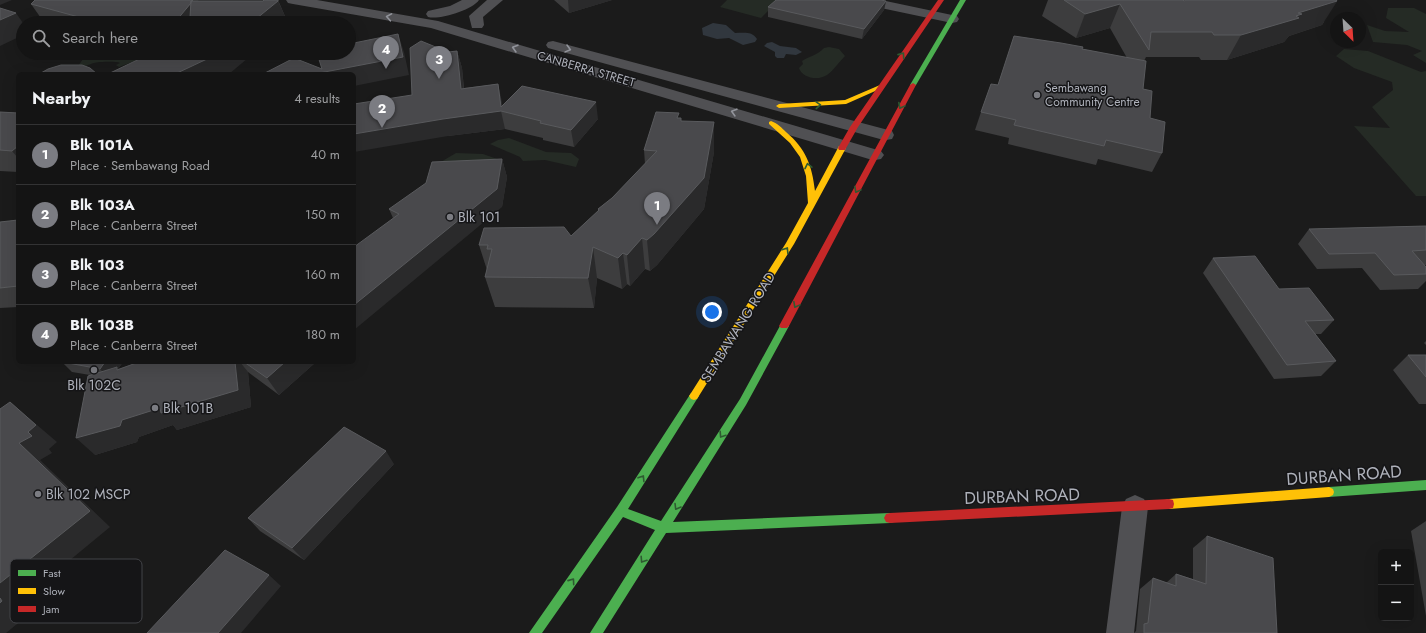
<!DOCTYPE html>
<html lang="en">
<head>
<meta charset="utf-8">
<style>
	body { margin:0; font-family:Jost,sans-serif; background:#1d1d1d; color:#f1f3f6 }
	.controls { position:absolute; right:12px; bottom:12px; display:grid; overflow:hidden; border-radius:6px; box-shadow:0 4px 16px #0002 }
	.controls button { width:36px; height:36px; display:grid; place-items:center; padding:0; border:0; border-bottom:1px solid #333334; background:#141414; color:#f1f3f6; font:20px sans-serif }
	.compass { position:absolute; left:1330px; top:12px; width:36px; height:36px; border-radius:50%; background:#141414; box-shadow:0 4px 16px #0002; rotate:155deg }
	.you { position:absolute; left:712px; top:312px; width:14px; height:14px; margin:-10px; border:3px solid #fff; border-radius:50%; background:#1a73e8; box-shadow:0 0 0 6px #1a73e833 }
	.badge { display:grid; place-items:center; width:26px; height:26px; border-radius:50%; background:#7b7c82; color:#fff; font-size:13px; font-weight:700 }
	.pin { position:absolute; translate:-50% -33px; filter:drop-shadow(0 1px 2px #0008) }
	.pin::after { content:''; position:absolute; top:21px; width:14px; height:12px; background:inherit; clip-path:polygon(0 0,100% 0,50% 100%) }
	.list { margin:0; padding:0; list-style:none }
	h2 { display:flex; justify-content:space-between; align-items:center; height:52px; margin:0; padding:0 16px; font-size:17px }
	h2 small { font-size:13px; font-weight:400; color:#9d9ea0 }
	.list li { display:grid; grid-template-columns:26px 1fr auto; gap:12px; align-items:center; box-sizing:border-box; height:60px; padding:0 16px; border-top:1px solid #333334 }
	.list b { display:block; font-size:15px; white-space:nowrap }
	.list p { margin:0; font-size:13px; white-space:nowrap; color:#9d9ea0 }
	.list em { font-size:13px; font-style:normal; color:#9d9ea0 }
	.icon { flex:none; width:22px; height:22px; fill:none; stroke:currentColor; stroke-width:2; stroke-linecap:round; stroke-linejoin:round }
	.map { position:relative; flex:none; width:1426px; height:633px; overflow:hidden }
	.search { position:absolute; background:#141414; box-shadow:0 4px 16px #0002; left:16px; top:16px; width:340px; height:44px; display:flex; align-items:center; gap:10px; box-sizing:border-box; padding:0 14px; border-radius:22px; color:#9d9ea0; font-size:15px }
	.panel { position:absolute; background:#141414; box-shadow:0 4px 16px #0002; left:16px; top:72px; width:340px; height:292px; border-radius:6px }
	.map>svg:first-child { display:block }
</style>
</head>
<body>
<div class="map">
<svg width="1426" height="633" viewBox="0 0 1426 633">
	<rect width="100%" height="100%" fill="#1b1b1b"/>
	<!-- green -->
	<path fill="#252b25" d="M727,0h52l-18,18 -41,-11z
		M1388,8h26l12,6v49l-13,-8 9,-4 -15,-6 -34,-3 -6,-17 18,6 24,1 -23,-14z
		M829,47l10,2 6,7c-6,6 -12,15 -18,19 -9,6 -25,3 -28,-7l4,-4 -1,-3c8,-5 16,-6 22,-13z
		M1344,49l24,2 53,21 5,-1v125h-10l-62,-70 36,2 -18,-21 21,-17 -1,-8 -38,-14 -18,-12z
		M121,53h11l2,4 6,2 -21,8 -3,-2 4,-2c-4,-2 -22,-1 -26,0 -7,2 -9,4 -16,3l8,-11c12,-3 22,3 35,-2z
		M509,138l37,14 25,1 8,6 -3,8 -31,-7 -22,1 -3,-4 -30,-13 8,-4z
		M456,153l27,1 17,6 -61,3z"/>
	<!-- water -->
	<path fill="#31373e" d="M713,23l13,2 9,8c9,0 17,-2 22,6l-2,3 -12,3 -14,-7 -12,1 -14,-4 -1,-7z
		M772,42l8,4 16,2 6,4 -6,3 -10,-1 -2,4h-7l-2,-2v-4l-11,-6 3,-3z"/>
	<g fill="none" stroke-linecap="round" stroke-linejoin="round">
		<!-- street -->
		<path fill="#505053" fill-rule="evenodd" d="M286,0h31l121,21 443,130 3,4 -3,4 -6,1 -6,-1 -438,-131 -138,-24 -5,-1z
			M462,0h17c-7,10 -39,20 -51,17l-2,-3 2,-3 22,-5z
			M487,0h16l-20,17 1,8 -2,3h-10l-3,-12z
			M855,0h26l71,15 5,1 2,3 -2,3 -5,1 -90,-19 -5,-1z
			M553,41l339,90 2,4 -2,4 -6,1 -6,-1 -332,-91 -2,-3 2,-3z
			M1135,495l9,4 4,8 -14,126h-28l16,-126 4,-8z"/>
		<!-- fast -->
		<path fill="#4caf50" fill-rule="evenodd" d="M960,0h6l-50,85 -3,2 -2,-1 -1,-1z
			M784,323l3,1 2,2 -43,79 -73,117 217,-9 4,1 2,4 -2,4 -4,1 -224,10 -63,100h-13l65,-103 -32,-13 -81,116h-13l88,-126 74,-114 3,-1 3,1 2,3 -2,3 -69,110 33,12 79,-122 41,-75z
			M1426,480v10l-97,7 -4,-2 -1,-3 1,-3 4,-2z"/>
		<!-- slow -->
		<path fill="#ffc107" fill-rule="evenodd" d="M880,85l3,2 -1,1 -36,16 -67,4 -3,-2 3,-2 66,-4z
			M771,121c6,2 11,7 15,11 20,17 26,33 29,59l24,-45h3l4,2 -52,96 -97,155 -3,1 -3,-1 -2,-3 2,-3 95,-150 22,-40 -2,-27 -6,-19 -10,-14 -21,-19v-2z
			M1329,487l4,2 1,3 -1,3 -4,2 -160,12 -4,-1 -1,-4 1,-4 4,-1z"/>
		<!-- jam -->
		<path fill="#c62828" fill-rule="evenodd" d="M938,0h6l-86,127 -13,23h-6l-1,-2 12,-21z
			M913,83l3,2 -127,241 -2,2h-6l-2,-2 131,-241z
			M1169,499l4,1 1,4 -1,4 -4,1 -279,14 -4,-1 -2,-4 2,-4 4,-1z"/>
	</g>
	<!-- wall -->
	<path fill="#3d3d3e" d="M35,0h163v1h65l15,-1 10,23h-239l-6,-2 -12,-17z
		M554,0h58l-43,13z
		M1048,0h135l1,1 140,21 -2,3 -33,11 -5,6 -57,18h-26l-2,-3h-53l-2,4 -1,28 7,29 12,35 -10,19 -54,-13 -2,6 -88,-21 1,-6 -34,-8 6,-18 17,-27 84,-36 45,9 -17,-30 -34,10 -34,-22z
		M886,1l-2,9 -22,29 -94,-22v-10z
		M457,51l5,17 2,20 34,-4 4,22 96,13 -24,28 -31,-7v-2l-38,-9 -57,7v-84z
		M0,112l18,1v59l-18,-1z
		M679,118h2v3l33,31 -10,57 -47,56 -7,6 -5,-2 -15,17 -3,-2 -5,5 -25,-11 -3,30 -99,-1 -10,-30 2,-7 -8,-25 92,-9 27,-24v-3l14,-11 33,-34 -1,-14z
		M502,159l5,18 -5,30 -109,11 -4,-9z
		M18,220v87l-18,1v-86z
		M1426,226v39h-2l2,2v14l-8,8 -38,1 -18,-22 -45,1 -19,-25 11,-15z
		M1213,258l121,62 -13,14h-6l21,27 -15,15 -47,3 -71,-106z
		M1426,341v4l-2,-2z
		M1408,355h18v49h-7l-26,-34z
		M62,362h61l-5,7 21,-7h177l-37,33 -31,-23 3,35 -74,23 -4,-5 -34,12 -2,5 -42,13 -5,-80 -18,-3z
		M394,464l-90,96 -44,-29 -12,-13z
		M1426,521v95l-15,-85z
		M1207,536l70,97h-143l2,-2 4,-42 13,-11 13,5 10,-9 17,5v-31z"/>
	<!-- shaded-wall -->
	<path fill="#2a2a2b" d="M0,0h12l-12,5z
		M193,0h5l7,14 -15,3 4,6h-17l-1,-2z
		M568,0h44l-43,13z
		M1334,0h4l-16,25 -33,11 -5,6 -57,18 14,-25 57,-22z
		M278,1l10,22h-37z
		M886,1l-2,9 -22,29 2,-10z
		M1120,4l-10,24 -34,10 9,-24z
		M16,13l7,10v12l-23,11v-26z
		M398,34l6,18 5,23 -55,11v-12h-40z
		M457,51l5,17 3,38 -4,-17z
		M214,53h40l-25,21h-54z
		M498,84l4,18 1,10 -2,-5z
		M596,102l2,17 -24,28 -3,-17z
		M501,111l4,18 -57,7 -94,16v-18l89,-15z
		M714,122v30l-10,57 -47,56 -7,6 -3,-31z
		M18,146v12l-6,-7z
		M502,159l5,18 -5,30 -148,123v-25z
		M642,238l3,31 -15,17 -3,-31z
		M593,247l4,31 -3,30 -6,-30z
		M623,253l4,31 -5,5 -4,-31z
		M105,362h18l-5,7 15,15 -24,-5 -9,-10z
		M235,362h5l8,10 3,35 -74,23 -4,-5 -34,12 -2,5 -42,13 -19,-17 46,-18z
		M285,362h31l-37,33 -12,-17z
		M10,402l47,40 -8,7 3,4 -12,7 70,67 -92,76 10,12 -22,18h-6v-50l19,-140 9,-11z
		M386,451l8,13 -90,96 -12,-12z
		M269,575l12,11 -40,47h-23z"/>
	<!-- building -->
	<path fill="#49494c" stroke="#595a5d" d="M35,0h158l-1,1h-1v2l-15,18 -90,-2 -55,-15z
		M264,0h14v1l-27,22h-35l11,-5 -37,-1 1,-16h72z
		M776,0h105l5,1 -22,28 -96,-22z
		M1064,0h119l1,1 2,-1h150l1,1 -39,12 4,1 -6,2 3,2 -58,17h-27l-2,-3h-61l-2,18 -29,-46 -35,10z
		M0,8l16,5 -16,7z
		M398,34l5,23 -89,17h-51l31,-16 28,11 -5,-16h32v-9z
		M1014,36l47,7 22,4 -1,2 64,12 -3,28 9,2 -2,27 15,4 -3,31 -56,-13 -2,6 -90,-21 2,-5 -35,-8 10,-28 7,1z
		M421,41l27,11 9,-1 4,38 37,-5 3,23 21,-21 74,16 -25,28 -31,-7 1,-2 -40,-10 -58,8 -89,15v-30l58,-9 -2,-47z
		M152,53h62l-7,6 -32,15h-67z
		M61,65h21l8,3 7,6h-57l1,-1 7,-4z
		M0,112l18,1v33l-6,5 -12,-1z
		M656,112l23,1 -2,5h4v3l33,1 -10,56 -50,56 -7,6 -5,-2 -15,17 -4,-2 -5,5 -25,-11 -5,31 -103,-1 7,-28h-5l1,-4h-9l5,-17 80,-1 7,9 28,-26 -1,-1 14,-11 45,-47 -13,-1z
		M502,159l-5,30 -143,116v-58l45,-33 -10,-5 37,-26 6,-21z
		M18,220v66l-18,2v-66z
		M1426,226v24l-14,1 14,16v7l-32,1 -19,-22 -46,1 -20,-25z
		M1255,256l24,33 30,-1 25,32 -29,1 31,40 -49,4 -74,-107z
		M1408,355h18v22z
		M63,362h42l-5,7z
		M139,362h96l3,28 -77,23 -1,-5 -38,12 -2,6 -44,12 12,-62 29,-9v3z
		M244,362h41l-18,16z
		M10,402l26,23 -8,7 4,4 -13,7 71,68 -90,72v-174z
		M344,427l42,24 -94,97 -44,-30z
		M1207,536l66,22 4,75h-133v-9l4,-1 5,-45 23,8v-12l30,10z
		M225,550l44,25 -51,58h-71z
		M0,598l2,3 -2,2z"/>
	<!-- one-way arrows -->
	<defs><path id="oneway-chevron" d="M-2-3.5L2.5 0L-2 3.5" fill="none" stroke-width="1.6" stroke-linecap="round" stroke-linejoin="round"/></defs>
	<g stroke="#92949b">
		<use href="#oneway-chevron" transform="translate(389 17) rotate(-170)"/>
		<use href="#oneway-chevron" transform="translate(515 48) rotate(-164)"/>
		<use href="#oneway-chevron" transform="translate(568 49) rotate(15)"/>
		<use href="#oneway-chevron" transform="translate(734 112) rotate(-164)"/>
	</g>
	<g stroke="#2e5a31">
		<use href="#oneway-chevron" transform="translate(902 55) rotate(-55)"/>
		<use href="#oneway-chevron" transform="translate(818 105) rotate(-3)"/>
		<use href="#oneway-chevron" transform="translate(901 106) rotate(118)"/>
		<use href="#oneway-chevron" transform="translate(808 166) rotate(-102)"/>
		<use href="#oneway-chevron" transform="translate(857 190) rotate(118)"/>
		<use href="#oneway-chevron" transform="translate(786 250) rotate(-58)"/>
		<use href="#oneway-chevron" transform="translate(796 305) rotate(118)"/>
		<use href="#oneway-chevron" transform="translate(722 435) rotate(123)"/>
		<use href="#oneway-chevron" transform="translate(642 478) rotate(-58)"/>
		<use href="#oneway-chevron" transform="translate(677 507) rotate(121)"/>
		<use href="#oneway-chevron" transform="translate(643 560) rotate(123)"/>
		<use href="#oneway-chevron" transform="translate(572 581) rotate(-55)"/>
	</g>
	<!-- markers -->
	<g fill="#7b7c82" stroke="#151517" stroke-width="1.5">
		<circle cx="1037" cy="95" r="4"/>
		<circle cx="450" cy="217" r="4"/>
		<circle cx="94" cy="370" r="4"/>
		<circle cx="155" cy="408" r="4"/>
		<circle cx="38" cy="494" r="4"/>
	</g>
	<g text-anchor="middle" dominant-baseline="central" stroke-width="3" stroke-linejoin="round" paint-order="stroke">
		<!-- far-street labels -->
		<g font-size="12" fill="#aeb1ba" stroke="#151517">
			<text transform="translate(586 69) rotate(16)">CANBERRA STREET</text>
		</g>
		<!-- far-poi labels -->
		<g font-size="12" fill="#aeb1ba" stroke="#151517" text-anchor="start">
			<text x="1045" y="88">Sembawang<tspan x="1045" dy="14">Community Centre</tspan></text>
		</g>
		<!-- poi labels -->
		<g font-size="14" fill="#aeb1ba" stroke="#151517" text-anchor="start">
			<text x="458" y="217">Blk 101</text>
			<text x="94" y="385" text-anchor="middle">Blk 102C</text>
			<text x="163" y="408">Blk 101B</text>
			<text x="46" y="494">Blk 102 MSCP</text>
		</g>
		<!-- street labels -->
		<g font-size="14" fill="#aeb1ba" stroke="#151517">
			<text transform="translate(738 327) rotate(-58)">SEMBAWANG ROAD</text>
		</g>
		<!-- near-street labels -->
		<g font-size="17" fill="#aeb1ba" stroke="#151517">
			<text transform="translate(1344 475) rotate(-4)">DURBAN ROAD</text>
			<text transform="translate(1022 496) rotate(-2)">DURBAN ROAD</text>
		</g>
	</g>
	<!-- legend -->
	<rect x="10" y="559" width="132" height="64" rx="6" fill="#151517" stroke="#434448" stroke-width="1"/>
	<rect x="18" y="570" width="18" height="6" fill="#4caf50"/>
	<rect x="18" y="588" width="18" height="6" fill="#ffc107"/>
	<rect x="18" y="606" width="18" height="6" fill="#c62828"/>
	<g font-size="11" fill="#aeb1ba">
		<text x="43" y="577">Fast</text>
		<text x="43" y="595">Slow</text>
		<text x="43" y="613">Jam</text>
	</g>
</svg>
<div class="controls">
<button>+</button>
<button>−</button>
</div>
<svg class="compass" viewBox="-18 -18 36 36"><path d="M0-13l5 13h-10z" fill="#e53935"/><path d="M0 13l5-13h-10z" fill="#9d9ea0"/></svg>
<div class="you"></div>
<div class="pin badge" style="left:657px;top:225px">1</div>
<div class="pin badge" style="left:382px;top:128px">2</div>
<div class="pin badge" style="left:439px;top:79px">3</div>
<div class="pin badge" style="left:386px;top:69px">4</div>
<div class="search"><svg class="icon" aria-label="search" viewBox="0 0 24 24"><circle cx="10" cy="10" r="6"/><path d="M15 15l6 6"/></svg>Search here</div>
<section class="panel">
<h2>Nearby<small>4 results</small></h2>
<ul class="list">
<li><span class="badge">1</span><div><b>Blk 101A</b><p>Place · Sembawang Road</p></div><em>40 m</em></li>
<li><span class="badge">2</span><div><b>Blk 103A</b><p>Place · Canberra Street</p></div><em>150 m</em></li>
<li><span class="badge">3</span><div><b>Blk 103</b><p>Place · Canberra Street</p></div><em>160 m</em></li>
<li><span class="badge">4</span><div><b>Blk 103B</b><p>Place · Canberra Street</p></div><em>180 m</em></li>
</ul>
</section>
</div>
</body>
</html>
